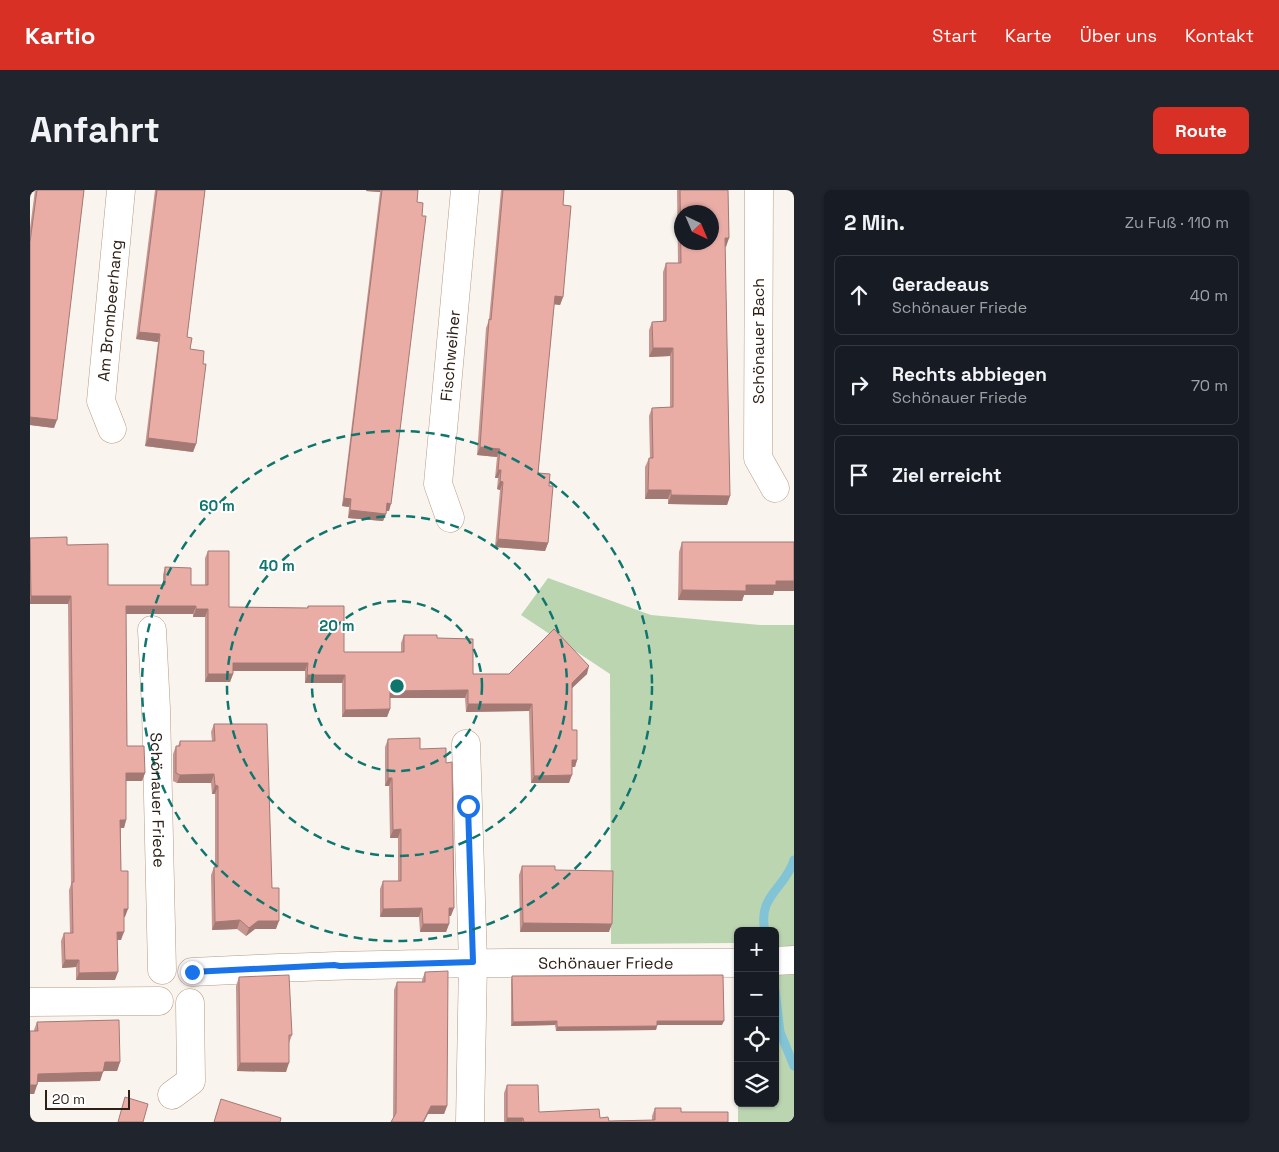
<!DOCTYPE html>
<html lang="de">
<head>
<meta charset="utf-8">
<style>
	body { margin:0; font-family:"Space Grotesk",sans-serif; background:#20242c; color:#f1f3f6 }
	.controls { position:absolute; right:15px; bottom:15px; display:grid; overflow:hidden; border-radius:8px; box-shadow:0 1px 4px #0004 }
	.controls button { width:45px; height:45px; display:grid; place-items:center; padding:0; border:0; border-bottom:1px solid #363941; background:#171b24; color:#f1f3f6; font:25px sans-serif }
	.compass { position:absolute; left:644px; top:15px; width:45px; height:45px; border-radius:50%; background:#171b24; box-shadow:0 1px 4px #0004; rotate:136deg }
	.scale { position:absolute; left:15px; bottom:12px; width:85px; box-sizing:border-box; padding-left:5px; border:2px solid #2c2017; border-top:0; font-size:14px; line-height:18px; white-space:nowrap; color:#2c2017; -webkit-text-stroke:4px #fff; paint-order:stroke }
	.stop { position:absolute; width:15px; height:15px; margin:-11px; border:4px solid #1a73e8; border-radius:50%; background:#fff }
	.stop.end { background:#1a73e8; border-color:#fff; box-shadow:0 1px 5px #0008 }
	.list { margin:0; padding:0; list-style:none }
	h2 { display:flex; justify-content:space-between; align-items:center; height:65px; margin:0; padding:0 20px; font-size:21px }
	h2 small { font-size:16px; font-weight:400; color:#9ea1a6 }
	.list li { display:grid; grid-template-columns:32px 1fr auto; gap:15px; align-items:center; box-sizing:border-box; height:80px; margin:0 10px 10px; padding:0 10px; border:1px solid #363941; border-radius:8px }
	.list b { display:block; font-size:19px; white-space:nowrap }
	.list p { margin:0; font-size:16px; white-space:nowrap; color:#9ea1a6 }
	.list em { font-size:16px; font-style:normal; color:#9ea1a6 }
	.icon { flex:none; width:28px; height:28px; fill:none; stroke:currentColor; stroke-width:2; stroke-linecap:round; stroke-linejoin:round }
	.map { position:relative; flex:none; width:764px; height:932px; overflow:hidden; border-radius:8px }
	header { display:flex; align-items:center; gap:30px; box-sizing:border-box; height:70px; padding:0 25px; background:#d93025; color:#fff }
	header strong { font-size:24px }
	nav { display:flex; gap:28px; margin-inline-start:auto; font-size:18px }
	.intro { display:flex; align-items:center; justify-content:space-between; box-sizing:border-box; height:120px; padding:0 30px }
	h1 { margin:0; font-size:35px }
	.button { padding:12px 22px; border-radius:8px; background:#d93025; color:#fff; font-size:18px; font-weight:700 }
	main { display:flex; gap:30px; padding:0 30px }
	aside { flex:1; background:#171b24; border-radius:8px; box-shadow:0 1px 4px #0004 }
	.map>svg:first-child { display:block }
</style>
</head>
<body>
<header>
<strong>Kartio</strong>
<nav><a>Start</a><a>Karte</a><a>Über uns</a><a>Kontakt</a></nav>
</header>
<div class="intro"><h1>Anfahrt</h1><a class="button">Route</a></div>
<main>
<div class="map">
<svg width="764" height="932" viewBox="0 0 764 932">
	<rect width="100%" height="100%" fill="#faf4ef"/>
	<!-- green -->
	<path fill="#bbd5b1" d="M518,388l103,37 109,10h34v497h-56v-19h37v-172h-37v171l-1,-124 -2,-35 -124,1 -1,-270 -89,-59z"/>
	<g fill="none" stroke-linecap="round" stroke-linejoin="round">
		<!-- stream -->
		<path stroke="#82c4d5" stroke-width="9" d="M735,741c-8,-35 20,-42 29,-71
			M745,800l5,42 14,34"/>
		<defs>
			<g id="street">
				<path d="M729,0l-1,268 17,30"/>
				<path id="s1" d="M82,239l-11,-28 20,-211"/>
				<path id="s2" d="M420,328l-12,-34 27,-294"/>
				<path id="s3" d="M122,440l4,79 6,261"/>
				<path d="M436,554l7,218 -3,160"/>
				<path d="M745,771l19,-1"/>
				<path id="s4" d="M162,782c182,-10 363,-10 546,-9"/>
				<path d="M0,812l129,-1"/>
				<path d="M142,905l19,-14 -1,-78"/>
			</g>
		</defs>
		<!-- street casing -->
		<use href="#street" stroke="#b89a82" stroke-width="29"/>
		<!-- street -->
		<use href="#street" stroke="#fff" stroke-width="28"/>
	</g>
	<!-- wall -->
	<path fill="#c8958f" d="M5,0h49l-30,238 -24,-3v-197z
		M125,0h50l-18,147 3,12 6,95 -3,8 -48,-6 13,-104 -22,-3z
		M336,0h52l-29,321h-3l-3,10 -35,-3 1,-11 -7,-1 38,-314 -14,-1z
		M471,0h63l-1,15v92l-3,8 -6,-1 -16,169 11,13 -1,57 -3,8 -50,-4 5,-57 -3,-1 1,-11h-3l2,-21 -20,-2 9,-127 3,-8z
		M647,0h51l1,48 -4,9 5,249 -3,9 -59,-1v-5h-23v-32l4,-9h1l-1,-42 3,-8 18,-1v-51l-21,1v-27l3,-8 11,-1v-49l3,-9h12z
		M0,348l37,7 41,40h55v-10l2,-8 26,18h14v-27l3,-7 21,56 78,1 1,-2 36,46h57v-9l3,-8 33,3 36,36h114l-15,14v42l5,30 -2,7h-3l-3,16h-38l-2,-72 -63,1 -1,-14h-75v11l-3,8h-45v-34h-37v-12h-72v3l-3,8h-25v-65h-12v-3h-67l1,132 18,27 -3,8h-16v39l-2,8h-3v43l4,46h-1l-3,23h-4l-2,40h-39v-13l-14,1 -1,-27 3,-8h6l-1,-43 2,-6 -3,-280h-38z
		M652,352h112v49h-20l-1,4h-29l-2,6 -64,-1 1,-48z
		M184,534l58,164 4,41h-21l-9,7 -9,-7 -25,1 -1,-55 3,-8h1v-73h-3l-1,-11h-34l-4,-2v-27l3,-8h2l2,-5h32l-1,-9z
		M358,549l32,10 31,167h-2v8l-3,8h-26l-1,-15h-39v-28l3,-8h15v-43h-8l-1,-52h-4v-39z
		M492,676l33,4 54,62h-89l-1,-57z
		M395,782l22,134 -3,8h-16l-35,4 1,-128 3,-8h25v-2z
		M482,786l210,49h-65l-1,5 -100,1 -1,-6 -44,1v-46z
		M209,787l53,58 -3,8 -3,29 -49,-1 -1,-85z
		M7,832l83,40 -3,9h-14l-3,10 -62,1 -4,12v-64z
		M477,895l32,27 61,6 9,3 43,-1v-4l3,-8 26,4 47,10h-224v-29z"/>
	<!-- shaded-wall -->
	<path fill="#a37974" d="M337,0h13v2l-14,-1z
		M695,48h4l-3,9h-4z
		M525,106l8,1 -3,8 -8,-1z
		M109,142l21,2 -2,8 -22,-3z
		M623,158h20l-3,8 -21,1z
		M0,227l27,3 -3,8 -24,-3z
		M118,248l48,6 -3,8 -48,-6z
		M450,257l20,2 -3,8 -20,-2z
		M468,280h3l-3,8h-3z
		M470,291l3,1 -3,8 -3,-1z
		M618,300h23l-3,9h-23z
		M641,305l59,1 -3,9 -59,-1z
		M314,308l7,1 -2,8 -7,-1z
		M357,313l4,1 -2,7h-4z
		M320,320l36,4 -3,7 -35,-3z
		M468,349l50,4 -3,8 -50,-4z
		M746,391h18v10h-20l-1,4h-29l-2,6 -64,-1 4,-10 64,-5z
		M1,406h40l-3,8h-38z
		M96,416h70l-3,8h-70z
		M166,419h12l-3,8h-12z
		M203,473h75l-3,8h-75z
		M559,476l-2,8 -18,17 3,-8z
		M178,484h25l-3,8h-25z
		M277,485h38l-3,8h-37z
		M438,500l-3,8h-78l3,-7z
		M438,514h64l-3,7 -63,1z
		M360,519l-3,8h-45l3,-7z
		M542,570h5l-2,7h-6z
		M96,583h19l-3,8h-18z
		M184,584l-3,9h-34l3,-8z
		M542,585l-3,8h-38l3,-7z
		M358,588h4l-3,8h-4z
		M185,595l3,1 -3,8h-3z
		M90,630h6l-2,8h-6z
		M371,639l-3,9h-8l3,-8z
		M392,718l-3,9h-39l3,-8z
		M419,718h5l-3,8h-5z
		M94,719h4l-3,8h-4z
		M210,730l-3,9 -25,1 3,-8z
		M228,731h21l-3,8h-21l-9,7 3,-8z
		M493,733l89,1 -3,8h-89z
		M393,734h26l-3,8h-26z
		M87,742h7l-3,8h-7z
		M35,770h14l-3,7 -14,1z
		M88,782l-3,8h-39l3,-7z
		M527,831l-2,4 -44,1 2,-4z
		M627,831h67l-2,4h-66z
		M627,836l-1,4 -100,1 1,-4z
		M75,872h15l-3,9h-15z
		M210,873h49l-3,9 -49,-1z
		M73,882l-3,9 -65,1 3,-8z
		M0,895h7l-3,9h-4z
		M401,916h16l-3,8h-16l-4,8h-1z
		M477,928h16l-1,4h-16z"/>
	<!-- building -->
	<path fill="#e9ada6" stroke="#a37974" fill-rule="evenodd" d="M7,0h47l-27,230 -27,-3v-175z
		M127,0h48l-18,147 5,1 -2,11 14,2 -1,13h3l-10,80 -48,-6 12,-104 -21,-2z
		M352,0h36l-1,12 6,1 -1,13h4l-35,288 -4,-1 -1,11 -36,-4 1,-11 -7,-1z
		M473,0h61l-1,15 8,1 -8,91 -8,-1 -17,177 12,1 -1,12h4l-5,57 -50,-4 5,-57 -3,-1 1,-11h-3l2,-21 -20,-2 9,-128 2,1z
		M650,0h48l1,48h-4l5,258 -59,-1v-5h-23l1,-32h4l-1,-50 21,-1v-59h-20l-1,-26 14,-1v-58h15zM652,22h30v30h-30z
		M37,347v8l41,-1v41h57v-18l26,1v17h17v-34h21v56l79,1v-2h36v46h60v-17h33v3l36,1v35h36l45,-45 35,37 -17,17v47h5v30h-5v15l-38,1 -2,-72h-64v-14l-78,1v18l-45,1v-35h-38l1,-12h-75v11h-25v-65h-12v-3h-70l1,140h17l1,27h-19v47h-6l1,51h7v38h-4v23h-7l1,40 -39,1v-13h-14l-1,-27h9l-1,-51h2l-3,-286h-40l-1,-58z
		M652,352h112v39h-18v4h-30v6l-64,-1z
		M184,534h53l5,164h7v33h-21l-9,7 -9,-8 -25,2 -1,-55h4v-81l-3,-1 -1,-11 -34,1 -4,-2v-27h4v-5h35z
		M390,548v11l26,-1v15l6,-1 2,146h-5v16h-26l-1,-16 -39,1v-28h18v-52l-8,1 -1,-52h-4v-39z
		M492,676h33v4l58,1 -1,53 -89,-1z
		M418,781l-1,135h-16l-8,16h-32l5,-9 1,-131h28v-10z
		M259,785l3,60h-3v28h-49l-1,-86z
		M693,785l1,46h-67v5l-100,1v-6l-44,1 -1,-46z
		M89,830l1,42h-15l-2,10 -65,2 -1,11h-7v-54h8l-1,-9z
		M477,895h31l1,27 60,-3 1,9 8,-1 1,4 46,-1v-12h26v4h47v10h-204l-1,-4h-16z
		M95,907l23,7 -5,18h-25z
		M191,909l60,19 -1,4h-66z"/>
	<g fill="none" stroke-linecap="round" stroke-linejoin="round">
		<!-- route -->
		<path stroke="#1a73e8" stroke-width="6" d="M162,782l142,-7 6,1 133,-4 -5,-156"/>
	</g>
	<!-- distance rings -->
	<g fill="none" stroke="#0f766e" stroke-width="2.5" stroke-dasharray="9 6">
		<circle cx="367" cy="496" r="85"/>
		<circle cx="367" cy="496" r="170"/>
		<circle cx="367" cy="496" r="255"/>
	</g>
	<g text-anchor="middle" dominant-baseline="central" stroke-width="4" stroke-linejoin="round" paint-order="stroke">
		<!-- street labels -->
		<g font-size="16" fill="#2c2017" stroke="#fff">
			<text stroke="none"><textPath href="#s1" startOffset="121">Am Brombeerhang</textPath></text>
			<text transform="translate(728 151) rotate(-90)">Schönauer Bach</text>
			<text stroke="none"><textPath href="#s2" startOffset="165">Fischweiher</textPath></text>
			<text stroke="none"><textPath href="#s3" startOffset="170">Schönauer Friede</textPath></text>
			<text stroke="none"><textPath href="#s4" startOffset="414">Schönauer Friede</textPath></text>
		</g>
	</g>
	<circle cx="367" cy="496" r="8" fill="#0f766e" stroke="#fff" stroke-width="2.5"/>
	<g font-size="15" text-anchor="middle" font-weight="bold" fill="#0f766e" stroke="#fff" stroke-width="4" stroke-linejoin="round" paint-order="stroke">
		<text x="187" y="321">60 m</text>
		<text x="247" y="381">40 m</text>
		<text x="307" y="441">20 m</text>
	</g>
</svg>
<div class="controls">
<button>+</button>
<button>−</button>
<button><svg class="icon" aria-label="locate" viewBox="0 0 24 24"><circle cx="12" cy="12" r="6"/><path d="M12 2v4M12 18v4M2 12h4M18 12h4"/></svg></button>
<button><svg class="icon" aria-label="layers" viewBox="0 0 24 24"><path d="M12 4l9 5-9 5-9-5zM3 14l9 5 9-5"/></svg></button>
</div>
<svg class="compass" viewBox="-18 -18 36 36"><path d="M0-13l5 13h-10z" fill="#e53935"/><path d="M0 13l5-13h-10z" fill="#9ea1a6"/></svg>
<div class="scale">20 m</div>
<div class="stop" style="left:438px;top:616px"></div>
<div class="stop end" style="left:162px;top:782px"></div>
</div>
<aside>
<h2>2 Min.<small>Zu Fuß · 110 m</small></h2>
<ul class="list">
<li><svg class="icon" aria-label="ahead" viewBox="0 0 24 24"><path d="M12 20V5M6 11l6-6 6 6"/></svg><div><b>Geradeaus</b><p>Schönauer Friede</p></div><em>40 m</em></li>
<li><svg class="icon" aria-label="right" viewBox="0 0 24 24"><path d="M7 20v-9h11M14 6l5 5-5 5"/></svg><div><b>Rechts abbiegen</b><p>Schönauer Friede</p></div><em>70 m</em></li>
<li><svg class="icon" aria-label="arrive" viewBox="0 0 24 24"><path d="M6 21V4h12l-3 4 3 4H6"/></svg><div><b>Ziel erreicht</b></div></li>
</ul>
</aside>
</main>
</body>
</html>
